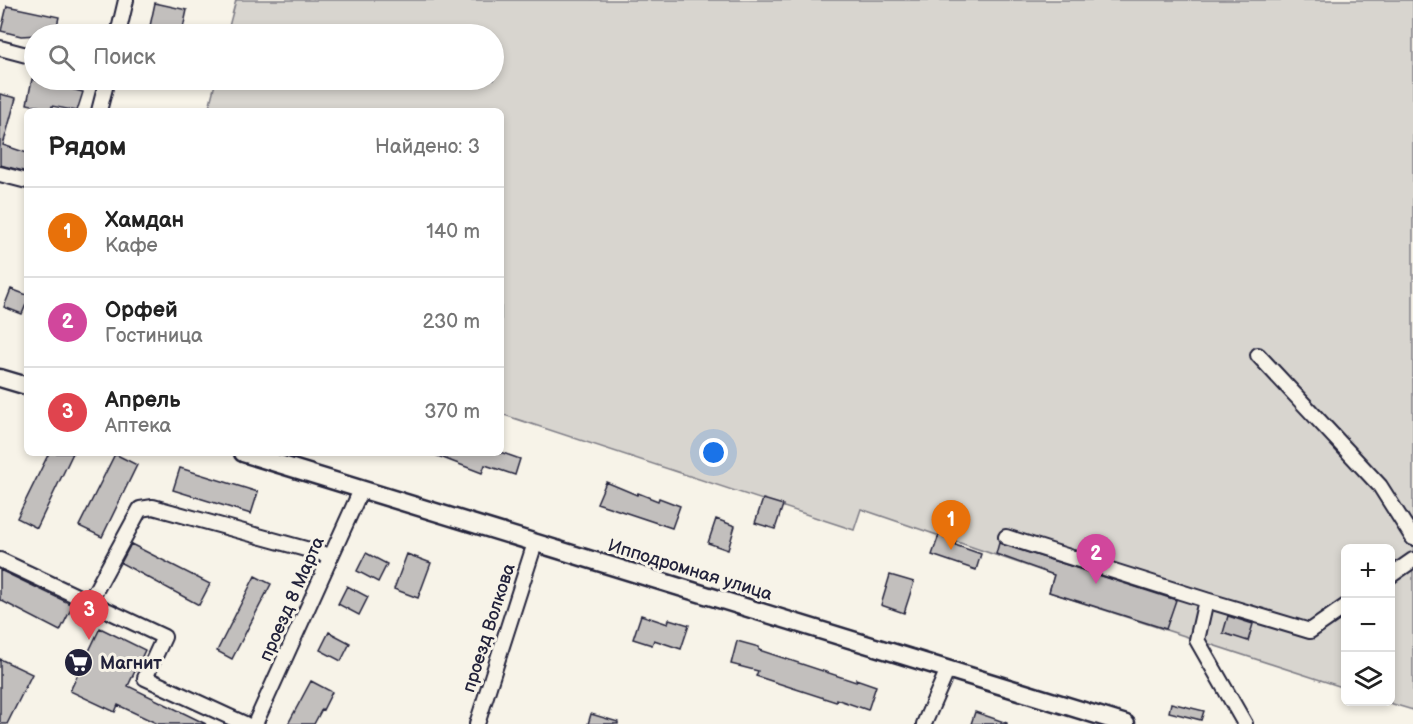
<!DOCTYPE html>
<html lang="ru">
<head>
<meta charset="utf-8">
<style>
	body { margin:0; font-family:"Balsamiq Sans",sans-serif; background:#f6f6f6; color:#222 }
	.controls { position:absolute; right:18px; bottom:18px; display:grid; overflow:hidden; border-radius:9px; box-shadow:0 3px 9px #0003 }
	.controls button { width:54px; height:54px; display:grid; place-items:center; padding:0; border:0; border-bottom:2px solid #e0e0e0; background:#fff; color:#222; font:30px sans-serif }
	.you { position:absolute; left:714px; top:453px; width:21px; height:21px; margin:-15px; border:4px solid #fff; border-radius:50%; background:#1a73e8; box-shadow:0 0 0 9px #1a73e833 }
	.badge { display:grid; place-items:center; width:39px; height:39px; border-radius:50%; background:#111827; color:#fff; font-size:20px; font-weight:700 }
	.pin { position:absolute; translate:-50% -50px; filter:drop-shadow(0 2px 3px #0008) }
	.pin::after { content:''; position:absolute; top:32px; width:21px; height:18px; background:inherit; clip-path:polygon(0 0,100% 0,50% 100%) }
	.list { margin:0; padding:0; list-style:none }
	h2 { display:flex; justify-content:space-between; align-items:center; height:78px; margin:0; padding:0 24px; font-size:26px }
	h2 small { font-size:20px; font-weight:400; color:#767676 }
	.list li { display:grid; grid-template-columns:39px 1fr auto; gap:18px; align-items:center; box-sizing:border-box; height:90px; padding:0 24px; border-top:2px solid #e0e0e0 }
	.list b { display:block; font-size:22px; white-space:nowrap }
	.list p { margin:0; font-size:20px; white-space:nowrap; color:#767676 }
	.list em { font-size:20px; font-style:normal; color:#767676 }
	.icon { flex:none; width:33px; height:33px; fill:none; stroke:currentColor; stroke-width:2; stroke-linecap:round; stroke-linejoin:round }
	.map { position:relative; flex:none; width:1413px; height:724px; overflow:hidden }
	.search { position:absolute; background:#fff; box-shadow:0 3px 9px #0003; left:24px; top:24px; width:480px; height:66px; display:flex; align-items:center; gap:15px; box-sizing:border-box; padding:0 21px; border-radius:33px; color:#767676; font-size:22px }
	.panel { position:absolute; background:#fff; box-shadow:0 3px 9px #0003; left:24px; top:108px; width:480px; height:348px; border-radius:9px }
	.map>svg:first-child { display:block }
</style>
</head>
<body>
<div class="map">
<svg width="1413" height="724" viewBox="0 0 1413 724">
	<rect width="100%" height="100%" fill="#f7f3e8"/>
	<filter id="ink" filterUnits="userSpaceOnUse"><feTurbulence type="fractalNoise" baseFrequency=".0167" numOctaves="2"/><feDisplacementMap in="SourceGraphic" scale="12" xChannelSelector="R" yChannelSelector="G"/><feConvolveMatrix kernelMatrix="1 2 1 2 8 2 1 2 1" color-interpolation-filters="sRGB"/></filter>
	<g filter="url(#ink)">
		<!-- green -->
		<path fill="#d8d5cf" stroke="#7d7c85" stroke-width="1.5" d="M236,0h1177v710l-27,-8h4v-154h-44l-1,140 -296,-96 5,-17 -193,-66 -7,21 -353,-116v-303h-293l8,-31h278v-46h-267z"/>
		<!-- building -->
		<path fill="#c2bfbd" stroke="#22223b" stroke-width="1.5" d="M155,3l32,7 -5,23 -32,-7z
			M7,6l52,11 -4,17 -34,2 -20,-5z
			M32,79l51,13 -6,19 -25,-5 -1,3 -24,-5z
			M0,94l16,4 -13,47 24,8v19l-27,-7z
			M11,289l16,6v7l-5,12 -18,-7z
			M49,453h24l-36,75 -20,-10z
			M430,453h73l17,6 -5,16 -30,-10 -3,8z
			M115,454l22,11 -35,72 -23,-11z
			M180,468l78,24 -7,22 -78,-24z
			M606,482l31,13 1,-2 20,8 1,-3 21,8 -8,22 -75,-25z
			M763,499l20,6 -8,24 -20,-6z
			M716,519l19,7 -7,24 -20,-7z
			M939,535l17,6 -1,4 26,9 -5,16 -44,-15z
			M999,543l177,57 -10,29 -117,-37 5,-17 -58,-21z
			M131,544l79,40 -11,21 -78,-42z
			M366,553l21,11 -9,18 -21,-11z
			M407,554l24,9 -13,35 -24,-9z
			M0,570l73,35 -13,26 -60,-31z
			M890,575l24,7 -10,31 -23,-8z
			M255,576l16,8 -39,75 -15,-8z
			M347,586l21,11 -9,18 -21,-11z
			M641,615l27,9 1,-5 20,6 -8,24 -27,-9 -2,5 -19,-6z
			M1228,616l25,8 -5,17 -25,-8z
			M100,628l45,22 -17,36 78,38h-48l-40,-19 -3,7 -45,-21z
			M329,632l21,11 -9,18 -21,-11z
			M737,641l22,6v3l97,32v-3l20,7 -8,24 -32,-11v3l-80,-26 2,-5 -27,-7z
			M0,659l32,15 -25,50h-7z
			M311,681l21,11 -9,18 -1,-1 -8,15h-26z
			M1171,703l33,8 -3,9 -32,-8z
			M975,712l32,11v1h-36z
			M591,714l27,8v2h-30z"/>
		<g fill="none" stroke-linecap="round" stroke-linejoin="round">
			<defs>
				<path id="minor" d="M118,34l8,-34
					M0,48l34,9
					M99,111l8,-31
					M0,174l27,7
					M1258,355l122,131 33,52
					M1006,537l200,63 -9,40 48,84
					M0,560l164,77 -19,41 100,46
					M1390,576l23,-16
					M1206,600l104,31 36,-25
					M90,601l50,-92 13,-2 178,49
					M255,724l106,-234
					M477,724l58,-181
					M924,724l24,-55"/>
				<path id="major" d="M0,378l27,8
					M243,453l883,271"/>
			</defs>
			<!-- minor casing -->
			<use href="#minor" stroke="#22223b" stroke-width="18"/>
			<!-- major casing -->
			<use href="#major" stroke="#22223b" stroke-width="21"/>
			<!-- minor -->
			<use href="#minor" stroke="#f7f3e8" stroke-width="14"/>
			<!-- major -->
			<use href="#major" stroke="#f7f3e8" stroke-width="16"/>
		</g>
	</g>
	<!-- icons -->
	<defs>
		<symbol id="supermarket-disc" viewBox="-11 -11 22 22"><circle r="9.5" fill="#22223b" stroke="#f7f3e8"/><path d="M-6-5.5h2.5l.6 2H6L4.5 2H-2.5L-4.4-4H-6ZM-1.5 3.2a1.3 1.3 0 1 0 .1 0ZM3 3.2a1.3 1.3 0 1 0 .1 0Z" fill="#fff"/></symbol>
	</defs>
	<g fill-rule="evenodd">
		<use href="#supermarket-disc" x="62" y="646" width="33" height="33"/>
	</g>
	<g text-anchor="middle" dominant-baseline="central" stroke-width="6" stroke-linejoin="round" paint-order="stroke">
		<!-- street labels -->
		<g font-size="18" fill="#22223b" stroke="#f7f3e8">
			<text transform="translate(690 570) rotate(17)">Ипподромная улица</text>
			<text transform="translate(292 599) rotate(-66)">проезд 8 Марта</text>
			<text transform="translate(489 628) rotate(-72)">проезд Волкова</text>
		</g>
		<!-- poi labels -->
		<g font-size="18" font-weight="bold" fill="#22223b" stroke="#f7f3e8" text-anchor="start">
			<text x="100" y="663">Магнит</text>
		</g>
	</g>
</svg>
<div class="controls">
<button>+</button>
<button>−</button>
<button><svg class="icon" aria-label="layers" viewBox="0 0 24 24"><path d="M12 4l9 5-9 5-9-5zM3 14l9 5 9-5"/></svg></button>
</div>
<div class="you"></div>
<div class="pin badge" style="left:951px;top:550px;background:#e8710a">1</div>
<div class="pin badge" style="left:1096px;top:584px;background:#d1479c">2</div>
<div class="pin badge" style="left:89px;top:640px;background:#e0444e">3</div>
<div class="search"><svg class="icon" aria-label="search" viewBox="0 0 24 24"><circle cx="10" cy="10" r="6"/><path d="M15 15l6 6"/></svg>Поиск</div>
<section class="panel">
<h2>Рядом<small>Найдено: 3</small></h2>
<ul class="list">
<li><span class="badge" style="background:#e8710a">1</span><div><b>Хамдан</b><p>Кафе</p></div><em>140 m</em></li>
<li><span class="badge" style="background:#d1479c">2</span><div><b>Орфей</b><p>Гостиница</p></div><em>230 m</em></li>
<li><span class="badge" style="background:#e0444e">3</span><div><b>Апрель</b><p>Аптека</p></div><em>370 m</em></li>
</ul>
</section>
</div>
</body>
</html>
